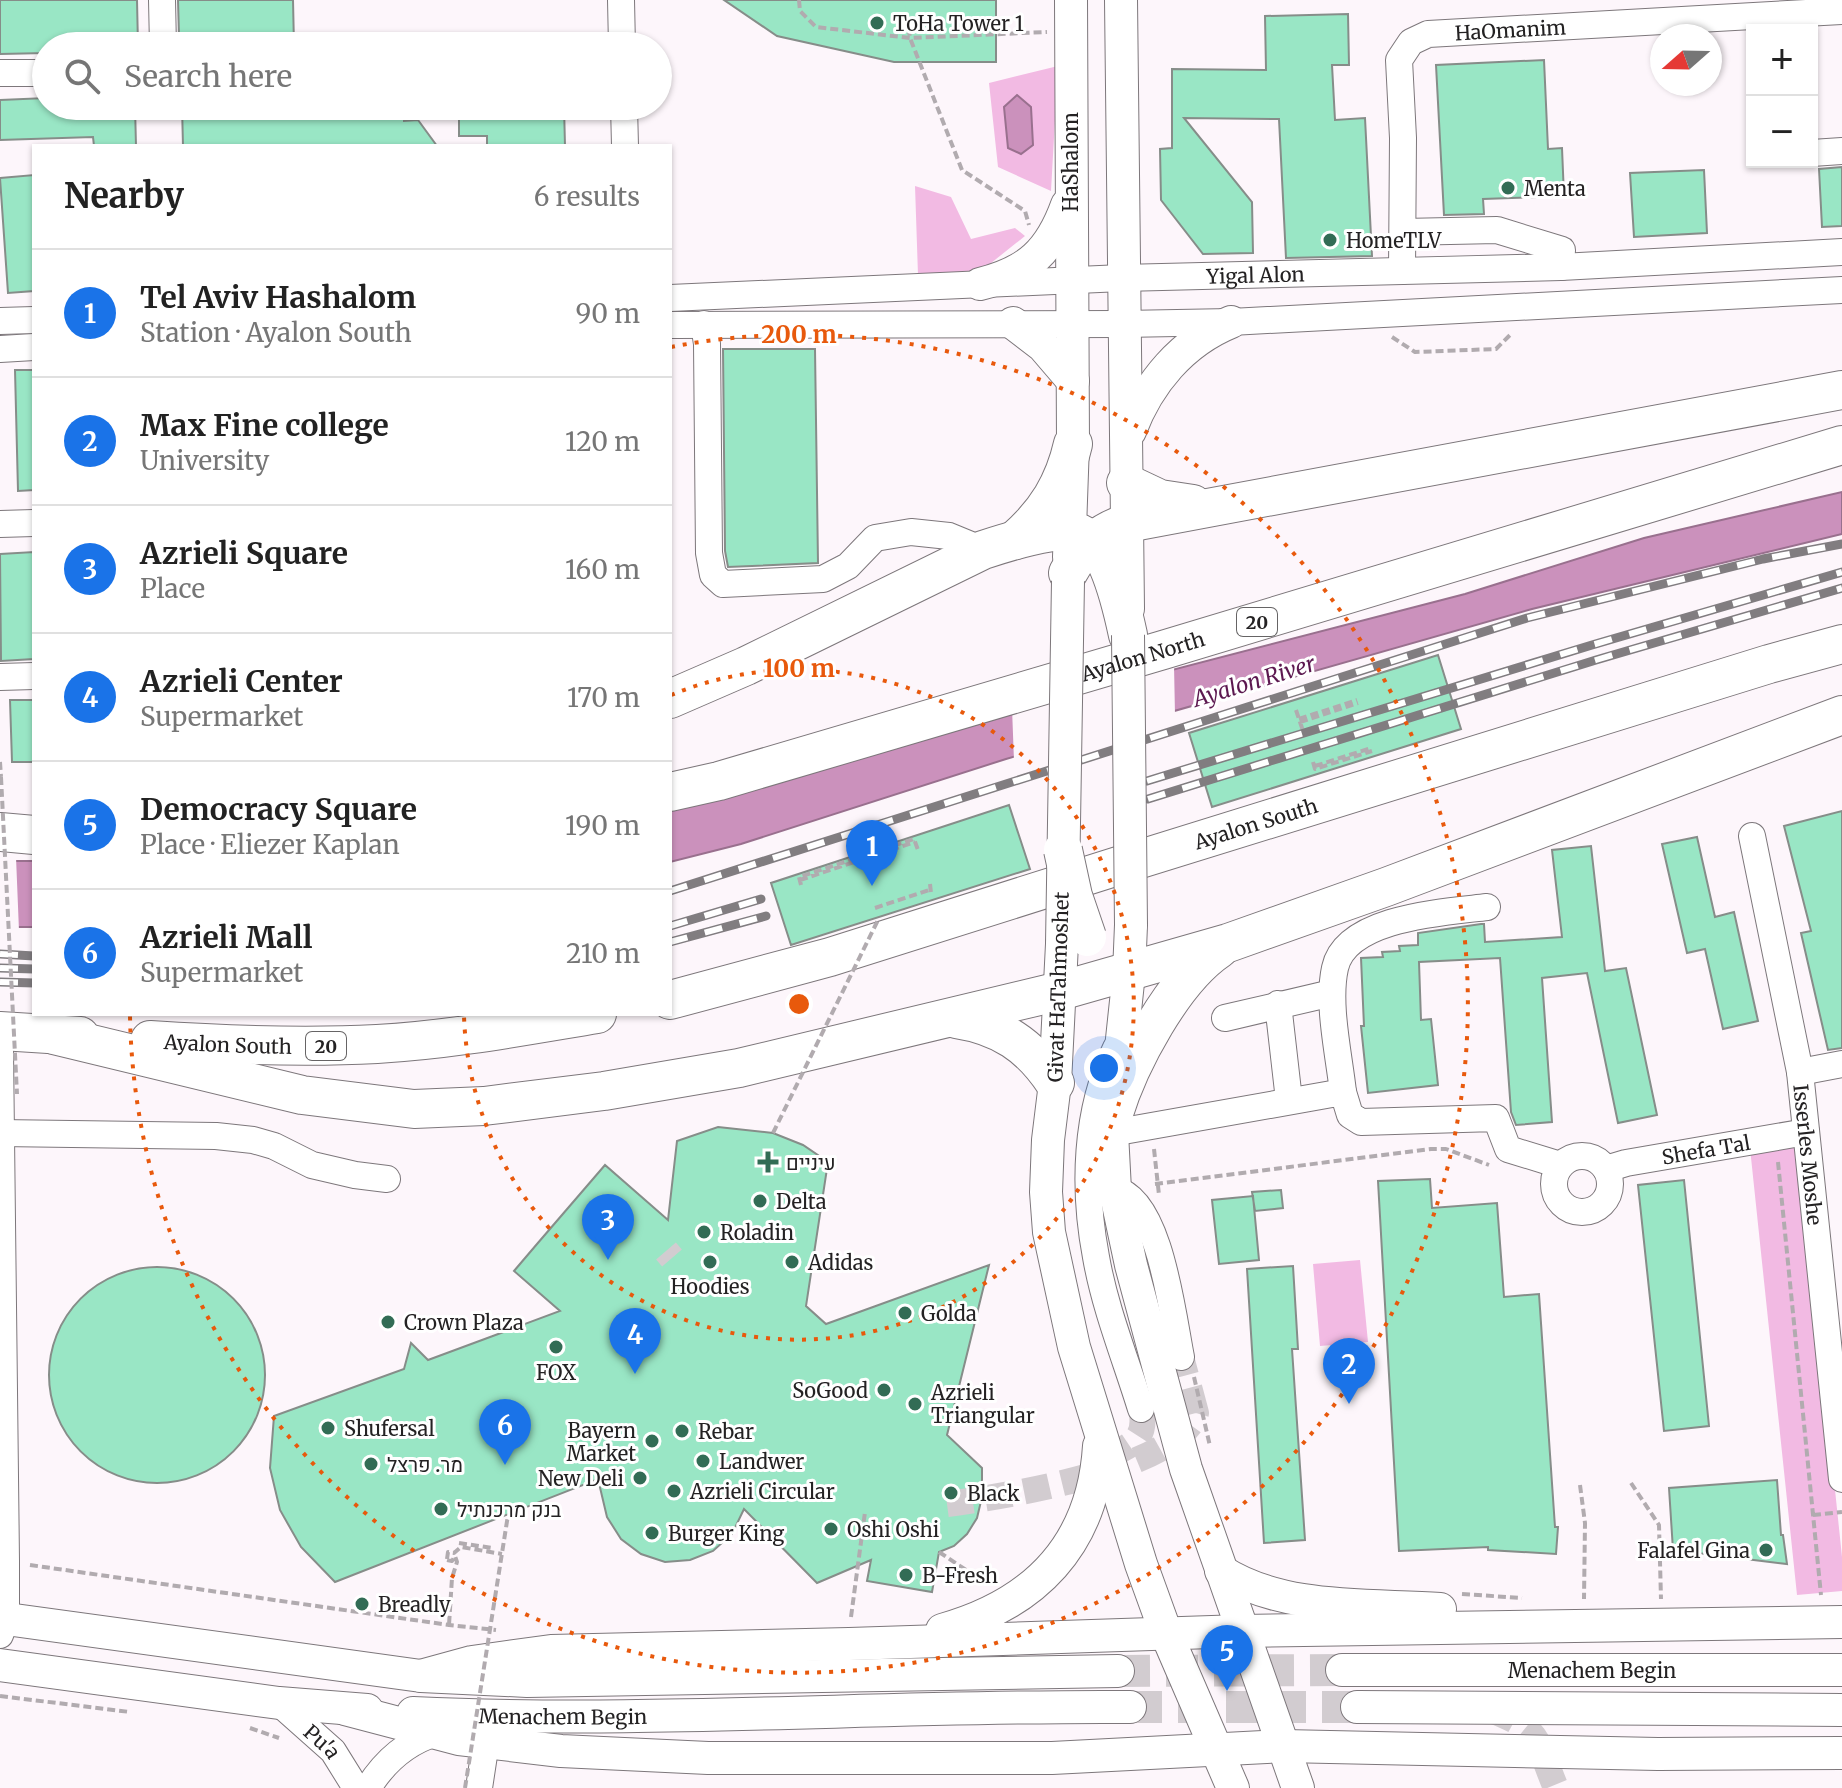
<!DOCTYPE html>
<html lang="en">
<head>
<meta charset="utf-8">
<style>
	body { margin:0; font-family:Merriweather,Heebo,serif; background:#f6f6f6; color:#222 }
	.controls { position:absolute; right:24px; top:24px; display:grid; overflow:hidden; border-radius:0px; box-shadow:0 2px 6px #0004 }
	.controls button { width:72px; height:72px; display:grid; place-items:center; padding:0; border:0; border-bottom:2px solid #e0e0e0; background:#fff; color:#222; font:40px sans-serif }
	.compass { position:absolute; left:1650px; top:24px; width:72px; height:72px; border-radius:50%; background:#fff; box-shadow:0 2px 6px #0004; rotate:250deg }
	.you { position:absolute; left:1104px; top:1068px; width:28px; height:28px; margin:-20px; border:6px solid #fff; border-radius:50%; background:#1a73e8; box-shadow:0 0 0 12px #1a73e833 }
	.badge { display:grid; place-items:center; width:52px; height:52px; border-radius:50%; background:#1a73e8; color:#fff; font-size:26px; font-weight:700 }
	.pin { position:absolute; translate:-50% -66px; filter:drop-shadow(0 2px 4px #0008) }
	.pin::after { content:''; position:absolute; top:42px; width:28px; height:24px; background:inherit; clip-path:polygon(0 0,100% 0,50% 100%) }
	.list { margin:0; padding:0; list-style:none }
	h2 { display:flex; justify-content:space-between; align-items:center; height:104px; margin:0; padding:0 32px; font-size:34px }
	h2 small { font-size:26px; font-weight:400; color:#767676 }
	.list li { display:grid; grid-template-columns:52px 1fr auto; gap:24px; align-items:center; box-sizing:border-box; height:128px; padding:0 32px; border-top:2px solid #e0e0e0 }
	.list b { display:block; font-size:30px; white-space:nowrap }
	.list p { margin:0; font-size:26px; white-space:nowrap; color:#767676 }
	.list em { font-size:26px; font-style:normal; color:#767676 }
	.icon { flex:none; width:44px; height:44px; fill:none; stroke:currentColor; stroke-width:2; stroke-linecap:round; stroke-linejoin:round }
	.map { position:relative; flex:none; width:1842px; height:1788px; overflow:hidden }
	.search { position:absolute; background:#fff; box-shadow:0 2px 6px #0004; left:32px; top:32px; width:640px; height:88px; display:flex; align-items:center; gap:20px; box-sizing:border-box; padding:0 28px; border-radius:44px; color:#767676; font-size:30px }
	.panel { position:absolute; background:#fff; box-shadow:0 2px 6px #0004; left:32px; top:144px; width:640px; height:872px; border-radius:0px }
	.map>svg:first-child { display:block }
</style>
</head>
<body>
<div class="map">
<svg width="1842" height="1788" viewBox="0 0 1842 1788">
	<rect width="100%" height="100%" fill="#fdf6fb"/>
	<!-- green -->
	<path fill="#f2bae3" d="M1058,66l-7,125 -53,-24 -9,-84z
		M915,186l36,11 20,42 44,-11 10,8 -44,35 -63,4z
		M1799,1143l43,414v34l-45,4 -47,-447z
		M1360,1260l8,82 -48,4 -7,-82z"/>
	<!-- water -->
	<path fill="#cb91bc" stroke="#99708e" stroke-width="2" d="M1017,95l14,12 2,38 -12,9 -13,-6 -4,-41z
		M1842,492v42l-310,75 -526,150 -265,85 -71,18v-55l286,-81 509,-132 179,-56z
		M0,861h34v66h-19z"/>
	<!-- pier -->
	<path fill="#fdf6fb" d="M1174,665l1,50 -161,46 -2,-53z
		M0,857h16l3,74 -19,-1z"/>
	<!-- building -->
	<path fill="#99e6c5" stroke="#868d89" stroke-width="2" d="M0,0h137l1,46h-92v7l-46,1z
		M178,0h115l1,46h-100l-1,-10h-14z
		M724,0h272v62h-102l-117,-26z
		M1348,14l1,51h-17l3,55 30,-2 7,138 -86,2 -7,-139 -95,-1 68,84 1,51 -50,1 -42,-54 -1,-51 12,-1v-79l94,1 -1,-54z
		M1544,60l4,89 14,-1 2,48 -81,3 1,15 -40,1 -8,-150z
		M46,98v8h89l1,40h-42l-1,-9 -93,3v-40z
		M182,106h222v15l14,-1 19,26h-254z
		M459,106h105l1,40h-78v-10h-28z
		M1842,167v59l-20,1 -3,-58z
		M1704,170l3,63 -73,4 -4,-64z
		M34,175v116l-26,2 -8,-115z
		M723,349h92l3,214 -90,4 -3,-16z
		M15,370h19v120l-16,1z
		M34,552v107l-33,2 -1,-107z
		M1438,655l23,74 -249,78 -23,-74z
		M10,700h24v62h-22z
		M1009,805l21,64 -239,76 -20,-62z
		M1842,811v237l-14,2 -27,-117 10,-2 -27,-105z
		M1697,837l18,80 19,-5 24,109 -35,8 -18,-80 -18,4 -25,-109z
		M1591,846l14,125 21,-3 31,147 -39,8 -31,-150 -45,5 10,144 -36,3 -5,-13 -11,-154 -81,4 2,58 10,-1 7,66 -70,8 -7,-67h3l-3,-68 22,-1 -1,-5 18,-1 -1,-5 19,-1v-12l63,-9h3l1,18 77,-5 -10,-87z
		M718,1127l55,6 30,12 25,17 -22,144 20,18 163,-59 -42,170 35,33v29l-5,21 -10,16 -13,12 -15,6 -7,40 -65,-11 4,-21 -54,23 -73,-74 -12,25 -19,17 -23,9 -25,2 -24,-8 -20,-15 -14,-22 -9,-38 -263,103 -34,-35 -21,-37 -10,-42 4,-52 130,-47 7,-26 17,17 132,-49 -46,-40 23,-27 68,-79 63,55 9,-79z
		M1430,1179l2,29 65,-5 7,94 35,-3 16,233h3l-2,27 -68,-4v-3l-89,4 -21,-370z
		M1684,1180l25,246 -45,5 -26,-246z
		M1281,1190l2,18 -28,3 -3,-19z
		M1253,1196l6,64 -40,4 -7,-64z
		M1293,1266l5,83h-6l13,191 -41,3 -17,-274z
		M49 1375a108 108 0 1 1 216 0a108 108 0 1 1-216 0Z
		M1777,1480l4,55h2l4,29 -114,-14 -4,-62z"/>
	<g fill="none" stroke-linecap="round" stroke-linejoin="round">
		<!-- minor-tunnel -->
		<path stroke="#d2ccd0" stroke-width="26" stroke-dasharray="26 13" stroke-linecap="butt" d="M666,1251l6,7
			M1106,1457c24,-11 42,-17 35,-48
			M947,1504c53,-7 232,-34 249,-91l-15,-56
			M1491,1710c52,20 45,31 65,78"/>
		<!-- major-tunnel -->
		<path stroke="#d2ccd0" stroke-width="32" stroke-dasharray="32 16" stroke-linecap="butt" d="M1118,1671l224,-1
			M1130,1707h227"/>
		<defs>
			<g id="minor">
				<path d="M162,0l1,46"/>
				<path d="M621,0l1,46"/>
				<path d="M0,73h46"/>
				<path d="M624,106l1,40"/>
				<path d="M1812,153l30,-2"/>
				<path d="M1403,232l94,-2 65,20 -1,17"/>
				<path id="s1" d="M1402,271l1,-133 -4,-78 12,-18 17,-8 414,-23"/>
				<path id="s2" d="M670,298l452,-20 439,-11 281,-15"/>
				<path d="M0,321l34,-1"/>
				<path d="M704,324l3,20 2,209 4,22 10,9 100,-5 25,-13 27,-28 36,-6 38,4 34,14"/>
				<path d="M670,325l453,-1 108,-2 611,-32"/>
				<path d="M0,349l34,-2"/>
				<path d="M0,524l34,-1"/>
				<path d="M0,677l34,-1"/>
				<path id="s3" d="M1752,836l48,236 42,407"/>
				<path d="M1278,1004l11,96"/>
				<path d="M1225,1018l107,-25"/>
				<path d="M1116,1048c-31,63 -33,141 -20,209 9,52 30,103 45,152"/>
				<path d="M0,1051l6,510v58l-6,16"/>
				<path d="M1800,1072l42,-8"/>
				<path d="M1343,1092c-4,-37 -16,-88 -8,-124 11,-51 111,-56 152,-61"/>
				<path d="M0,1133l216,3 37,4 21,6 38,19 43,10 32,4"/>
				<path d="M1112,1133l231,-41 7,23 11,7 135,-4 12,31 52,16"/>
				<circle cx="1582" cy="1184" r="28"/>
				<path id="s4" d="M1606,1169l20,-6 180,-31"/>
				<path d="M1115,1190c45,8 58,128 66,167"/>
				<path id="s5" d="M279,1703l54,48 23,37"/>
				<path d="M368,1788c16,-26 39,-46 68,-55"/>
				<path d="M479,1788l7,-46"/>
			</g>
			<g id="major">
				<path d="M1121,0l7,609"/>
				<path d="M980,284c48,-12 70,-32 87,-79"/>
				<path d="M1013,323l30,23 30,35"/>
				<path d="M1130,431c18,-48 52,-89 101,-109"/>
				<path d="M1069,557l4,-113 -2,-444"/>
				<path d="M1131,925l-2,48 -17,160 3,57 16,75 55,204 112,319"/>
				<path d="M1062,944l-7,139 -7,57 -2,52 3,40 25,115 67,217 25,69 67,155"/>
				<path d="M1221,1571c62,40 147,33 219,38"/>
				<path d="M0,1618l421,58 106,5 591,-10"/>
				<path d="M942,1630c93,-26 151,-85 157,-184"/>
				<path d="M0,1665l279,38 88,7"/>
				<path id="s6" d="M1342,1670h500"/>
				<path d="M421,1676l51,-14 79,-11 298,-7 393,-13 600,-9"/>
				<path d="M1357,1707l485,3"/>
				<path d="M345,1709l114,30 102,12 147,7h344l232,-12 374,8 184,-1"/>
				<path id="s7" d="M413,1713c239,11 478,-8 717,-6"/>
			</g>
			<g id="highway">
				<path d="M1126,483l34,16 33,5"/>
				<path d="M1015,540c31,-27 49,-56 58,-96"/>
				<path d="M1068,573c14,-26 32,-41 59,-50l715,-133"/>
				<path d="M670,699l76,-33 237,-116c21,-7 72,-23 93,-18 32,8 46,75 52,103"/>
				<path id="s8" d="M670,792l49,-11 444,-131 679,-205"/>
				<path d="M0,832l34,3"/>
				<path id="s9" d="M670,1000l160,-43 291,-92 648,-201 73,-20"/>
				<path d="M956,1019c45,7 74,26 99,64"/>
				<path d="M0,1031l80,5"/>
				<path d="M54,1035l248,60 112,14 70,-3 120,-15 135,-23 321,-77 168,-48 158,-56 456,-172"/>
				<path id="s10" d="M150,1040c75,5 151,8 227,4 73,-4 147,-18 220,-30"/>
				<path d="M1113,1116c16,-53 60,-136 106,-167"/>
			</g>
		</defs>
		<!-- minor casing -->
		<use href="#minor" stroke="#7d777b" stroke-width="28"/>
		<!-- major casing -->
		<use href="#major" stroke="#7d777b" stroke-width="34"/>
		<!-- highway casing -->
		<use href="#highway" stroke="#7d777b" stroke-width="40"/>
		<!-- path -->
		<path stroke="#b1abaf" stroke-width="4" stroke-dasharray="8 4" stroke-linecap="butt" d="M799,0l1,11 16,16 94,11 137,-6
			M907,16l3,22 52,132 63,41 4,14
			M1392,337l23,15 81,-3 16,-16
			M1296,710l7,21
			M1299,719l58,-19
			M1300,722l58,-19
			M0,762l1,15
			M1313,762l2,7 57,-18
			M1315,766l56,-18
			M800,880l115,-38
			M930,884l1,9
			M801,885l-2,-8 115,-38 4,11
			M875,908l57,-19
			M1154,1149l5,46
			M1778,1162l43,433
			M1155,1184l276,-35h15l43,16
			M1194,1377l16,69
			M1631,1483l28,42 2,74
			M1580,1485l5,38 -1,76
			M1813,1515l29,-3
			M459,1543l33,5
			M939,1552l48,32
			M447,1559l1,-7 6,1 7,-6 41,7
			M447,1560l5,1 3,-5 2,6 -5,16 -3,47
			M30,1565l419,60 47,5
			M1462,1594l60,4
			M851,1617l14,-105
			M0,1696l130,16
			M250,1728l29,10"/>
		<!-- minor -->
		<use href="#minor" stroke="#fff" stroke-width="26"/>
		<!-- major -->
		<use href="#major" stroke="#fff" stroke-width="32"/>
		<!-- highway -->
		<use href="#highway" stroke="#fff" stroke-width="38"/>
		<defs>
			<path id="rail" d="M1147,781l445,-136 250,-73
				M1148,799l448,-139 246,-72
				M670,891l857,-273 236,-59 79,-15
				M670,926l91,-27
				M670,942l96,-26
				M0,954l34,2
				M0,968l34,1
				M0,982l34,1"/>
		</defs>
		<!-- rail casing -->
		<use href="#rail" stroke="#817d80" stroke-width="9"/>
		<!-- rail -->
		<use href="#rail" stroke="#fff" stroke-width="6" stroke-dasharray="18" stroke-linecap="butt"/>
		<defs>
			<path id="major-bridge" d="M1128,635l3,290
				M1062,944l6,-363"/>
			<path id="highway-bridge" d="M1063,850l10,46 14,41"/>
		</defs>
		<!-- major-bridge casing -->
		<use href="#major-bridge" stroke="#7d777b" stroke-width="34" stroke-linecap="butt"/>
		<!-- highway-bridge casing -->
		<use href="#highway-bridge" stroke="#7d777b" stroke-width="40" stroke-linecap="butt"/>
		<!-- path-bridge -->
		<path stroke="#b1abaf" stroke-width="4" stroke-dasharray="8 4" stroke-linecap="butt" d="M1,777l16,317
			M773,1133l106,-215
			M465,1788l43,-273"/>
		<!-- major-bridge -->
		<use href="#major-bridge" stroke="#fff" stroke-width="32"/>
		<!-- highway-bridge -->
		<use href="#highway-bridge" stroke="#fff" stroke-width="38"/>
	</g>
	<!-- distance rings -->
	<g fill="none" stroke="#e8590c" stroke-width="4" stroke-dasharray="4 8">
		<path d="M671 695A335 335 0 1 1 464 1016"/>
		<path d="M671 347A669 669 0 1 1 130 1016"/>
	</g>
	<!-- markers -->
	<g fill="#326c55" stroke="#fff" stroke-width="3">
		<circle cx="877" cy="23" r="8"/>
		<circle cx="1508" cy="188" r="8"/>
		<circle cx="1330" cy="240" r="8"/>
		<path d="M764 1150h8v8h8v8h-8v8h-8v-8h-8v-8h8z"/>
		<circle cx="760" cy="1201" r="8"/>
		<circle cx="704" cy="1232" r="8"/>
		<circle cx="710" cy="1262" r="8"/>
		<circle cx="792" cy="1262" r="8"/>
		<circle cx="905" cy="1313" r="8"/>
		<circle cx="388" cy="1322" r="8"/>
		<circle cx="556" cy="1347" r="8"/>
		<circle cx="884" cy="1390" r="8"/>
		<circle cx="915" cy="1404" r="8"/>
		<circle cx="328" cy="1428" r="8"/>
		<circle cx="682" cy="1431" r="8"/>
		<circle cx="652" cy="1441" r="8"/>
		<circle cx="703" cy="1461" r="8"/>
		<circle cx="371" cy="1464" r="8"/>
		<circle cx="640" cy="1478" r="8"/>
		<circle cx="674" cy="1491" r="8"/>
		<circle cx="951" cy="1493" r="8"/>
		<circle cx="441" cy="1509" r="8"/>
		<circle cx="831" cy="1529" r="8"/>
		<circle cx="652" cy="1533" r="8"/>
		<circle cx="1766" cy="1550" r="8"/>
		<circle cx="906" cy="1575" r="8"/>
		<circle cx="362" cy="1604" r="8"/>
	</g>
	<g text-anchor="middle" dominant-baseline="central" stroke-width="6" stroke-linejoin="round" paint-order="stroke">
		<!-- shield labels -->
		<g fill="#fff" stroke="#666465" stroke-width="2">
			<rect x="1237" y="608" width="40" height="28" rx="6"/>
			<rect x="306" y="1032" width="40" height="28" rx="6"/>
		</g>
		<g font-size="18" font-weight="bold" fill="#242223">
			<text x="1257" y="622">20</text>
			<text x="326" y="1046">20</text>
		</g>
		<!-- poi labels -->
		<g font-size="20" fill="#242223" stroke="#fff" text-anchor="start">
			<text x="893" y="23">ToHa Tower 1</text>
			<text x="1524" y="188">Menta</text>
			<text x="1346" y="240">HomeTLV</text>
			<text x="786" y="1162">עיניים</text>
			<text x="776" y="1201">Delta</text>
			<text x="720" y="1232">Roladin</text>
			<text x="808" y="1262">Adidas</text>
			<text x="710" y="1286" text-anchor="middle">Hoodies</text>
			<text x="921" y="1313">Golda</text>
			<text x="404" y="1322">Crown Plaza</text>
			<text x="556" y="1372" text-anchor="middle">FOX</text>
			<text x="868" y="1390" text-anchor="end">SoGood</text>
			<text x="931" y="1392">Azrieli<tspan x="931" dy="23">Triangular</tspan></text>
			<text x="344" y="1428">Shufersal</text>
			<text x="636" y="1430" text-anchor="end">Bayern<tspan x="636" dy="23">Market</tspan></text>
			<text x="698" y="1431">Rebar</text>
			<text x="719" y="1461">Landwer</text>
			<text x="387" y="1464">מר. פרצל</text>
			<text x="624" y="1478" text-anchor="end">New Deli</text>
			<text x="690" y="1491">Azrieli Circular</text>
			<text x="967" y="1493">Black</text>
			<text x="457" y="1509">בנק מרכנתיל</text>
			<text x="847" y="1529">Oshi Oshi</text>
			<text x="668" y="1533">Burger King</text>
			<text x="1750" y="1550" text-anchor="end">Falafel Gina</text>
			<text x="922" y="1575">B-Fresh</text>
			<text x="378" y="1604">Breadly</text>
		</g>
		<!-- street labels -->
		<g font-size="20" fill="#242223" stroke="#fff">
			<text stroke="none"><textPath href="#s1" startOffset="334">HaOmanim</textPath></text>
			<text transform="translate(1070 162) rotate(-90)">HaShalom</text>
			<text stroke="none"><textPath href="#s2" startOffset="586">Yigal Alon</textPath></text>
			<text stroke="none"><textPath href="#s8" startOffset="492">Ayalon North</textPath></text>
			<text stroke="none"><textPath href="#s9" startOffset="612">Ayalon South</textPath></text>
			<text transform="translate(1058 987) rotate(-88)">Givat HaTahmoshet</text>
			<text stroke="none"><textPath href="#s10" startOffset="78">Ayalon South</textPath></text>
			<text stroke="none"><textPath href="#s4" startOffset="102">Shefa Tal</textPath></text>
			<text stroke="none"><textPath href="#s3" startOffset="324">Isserles Moshe</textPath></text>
			<text stroke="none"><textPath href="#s6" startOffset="250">Menachem Begin</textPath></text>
			<text stroke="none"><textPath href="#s7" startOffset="150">Menachem Begin</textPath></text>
			<text stroke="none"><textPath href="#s5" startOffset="58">Pu'a</textPath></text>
		</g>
		<!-- water labels -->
		<g font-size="22" font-style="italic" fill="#5c1850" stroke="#fff">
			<text transform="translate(1254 681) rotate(-17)">Ayalon River</text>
		</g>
	</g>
	<circle cx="799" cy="1004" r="12" fill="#e8590c" stroke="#fff" stroke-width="4"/>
	<g font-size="24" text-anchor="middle" font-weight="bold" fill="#e8590c" stroke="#fff" stroke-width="6" stroke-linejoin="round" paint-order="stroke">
		<text x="799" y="343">200 m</text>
		<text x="799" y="677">100 m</text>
	</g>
</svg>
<div class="controls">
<button>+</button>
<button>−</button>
</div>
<svg class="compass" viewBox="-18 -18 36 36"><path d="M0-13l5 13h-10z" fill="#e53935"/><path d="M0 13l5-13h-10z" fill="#767676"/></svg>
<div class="you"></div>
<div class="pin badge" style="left:872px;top:886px">1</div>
<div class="pin badge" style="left:1349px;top:1404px">2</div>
<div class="pin badge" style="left:608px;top:1260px">3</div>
<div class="pin badge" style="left:635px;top:1374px">4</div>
<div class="pin badge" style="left:1227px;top:1691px">5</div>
<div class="pin badge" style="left:505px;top:1465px">6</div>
<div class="search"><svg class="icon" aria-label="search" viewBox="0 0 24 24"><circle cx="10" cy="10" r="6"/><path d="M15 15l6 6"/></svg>Search here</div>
<section class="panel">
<h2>Nearby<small>6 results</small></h2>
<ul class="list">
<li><span class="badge">1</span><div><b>Tel Aviv Hashalom</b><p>Station · Ayalon South</p></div><em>90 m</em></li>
<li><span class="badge">2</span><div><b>Max Fine college</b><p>University</p></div><em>120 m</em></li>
<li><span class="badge">3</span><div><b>Azrieli Square</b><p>Place</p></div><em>160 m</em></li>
<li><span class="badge">4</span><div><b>Azrieli Center</b><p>Supermarket</p></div><em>170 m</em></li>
<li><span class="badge">5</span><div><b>Democracy Square</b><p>Place · Eliezer Kaplan</p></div><em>190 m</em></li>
<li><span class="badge">6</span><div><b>Azrieli Mall</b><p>Supermarket</p></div><em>210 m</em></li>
</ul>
</section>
</div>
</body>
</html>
